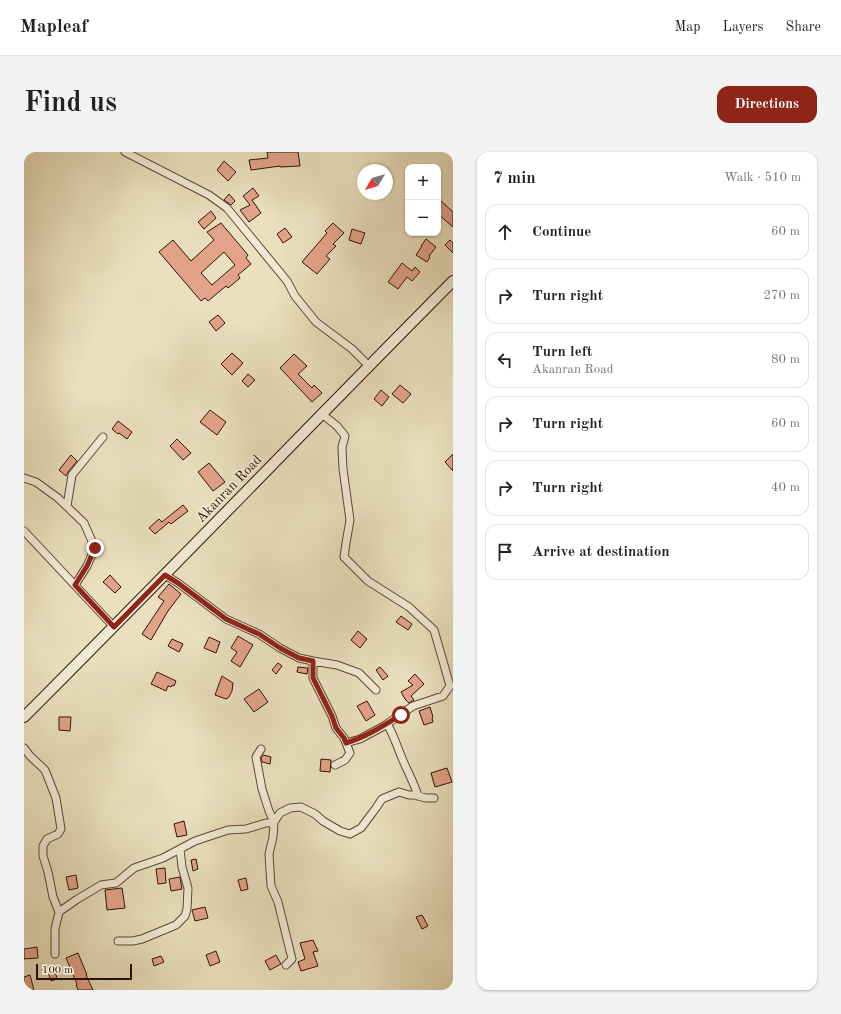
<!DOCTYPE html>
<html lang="en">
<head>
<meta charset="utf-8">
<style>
	body { margin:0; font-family:"Old Standard TT",serif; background:#f2f2f2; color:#222 }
	.controls { position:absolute; right:12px; top:12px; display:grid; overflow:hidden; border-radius:8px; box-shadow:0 1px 3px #0004 }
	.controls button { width:36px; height:36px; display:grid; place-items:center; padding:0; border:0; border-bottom:1px solid #e0e0e0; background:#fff; color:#222; font:20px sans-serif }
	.compass { position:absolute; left:333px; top:12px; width:36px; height:36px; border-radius:50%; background:#fff; box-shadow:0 1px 3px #0004; rotate:232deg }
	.scale { position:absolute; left:12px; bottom:10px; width:96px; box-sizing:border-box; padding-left:4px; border:2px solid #2f1104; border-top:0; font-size:11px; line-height:14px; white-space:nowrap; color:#2f1104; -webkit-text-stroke:3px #f1ebd5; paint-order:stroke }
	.stop { position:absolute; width:12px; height:12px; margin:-9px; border:3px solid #8f2418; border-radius:50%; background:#fff }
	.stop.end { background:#8f2418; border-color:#fff; box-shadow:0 1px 4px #0008 }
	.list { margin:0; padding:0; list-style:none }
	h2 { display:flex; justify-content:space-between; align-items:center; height:52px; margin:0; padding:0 16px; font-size:17px }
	h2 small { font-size:13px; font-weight:400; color:#767676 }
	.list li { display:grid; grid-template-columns:26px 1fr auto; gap:12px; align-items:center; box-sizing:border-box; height:56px; margin:0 8px 8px; padding:0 8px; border:1px solid #e0e0e0; border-radius:12px }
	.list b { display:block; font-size:15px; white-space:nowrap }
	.list p { margin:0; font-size:13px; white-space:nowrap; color:#767676 }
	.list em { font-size:13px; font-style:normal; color:#767676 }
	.icon { flex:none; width:22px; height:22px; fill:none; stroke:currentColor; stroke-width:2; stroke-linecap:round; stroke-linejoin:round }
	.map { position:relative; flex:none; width:429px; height:838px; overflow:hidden; border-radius:12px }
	header { display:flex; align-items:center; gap:24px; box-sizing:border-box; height:56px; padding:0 20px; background:#fff; border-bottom:1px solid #e0e0e0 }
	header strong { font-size:19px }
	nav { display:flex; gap:22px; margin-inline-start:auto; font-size:14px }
	.intro { display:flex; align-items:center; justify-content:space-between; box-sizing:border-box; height:96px; padding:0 24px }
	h1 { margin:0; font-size:28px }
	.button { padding:10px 18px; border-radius:12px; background:#8f2418; color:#fff; font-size:14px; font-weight:700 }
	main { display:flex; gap:24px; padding:0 24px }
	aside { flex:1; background:#fff; border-radius:12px; box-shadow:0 1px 3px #0004 }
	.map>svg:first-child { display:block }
</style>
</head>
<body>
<header>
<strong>Mapleaf</strong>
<nav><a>Map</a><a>Layers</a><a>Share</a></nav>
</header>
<div class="intro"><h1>Find us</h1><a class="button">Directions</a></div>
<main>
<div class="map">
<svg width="429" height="838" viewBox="0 0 429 838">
	<rect width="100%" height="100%" fill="#eae0be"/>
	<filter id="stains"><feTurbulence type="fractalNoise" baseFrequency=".005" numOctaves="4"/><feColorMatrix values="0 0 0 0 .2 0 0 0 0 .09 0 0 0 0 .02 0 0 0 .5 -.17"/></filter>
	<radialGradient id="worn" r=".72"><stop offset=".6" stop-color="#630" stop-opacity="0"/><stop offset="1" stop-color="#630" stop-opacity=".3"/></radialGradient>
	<!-- building -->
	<path fill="#e3a38a" stroke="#2f1104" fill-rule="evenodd" d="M243,0h31l2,14 -20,1v-1l-29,4 -2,-10 19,-2z
		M200,9l12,11 -8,9 -11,-11z
		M229,36l6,8 -7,4 9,13 -12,9 -9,-12 10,-5 -7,-9z
		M205,42l6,7 -4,4 -7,-5z
		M414,46l15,14v15l-15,-13z
		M187,59l5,7 -12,11 -6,-7z
		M197,71l27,32 -2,3 5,6 -13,11 2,3 -12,10 -2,-2 -18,15 -3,-3 -4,3 -42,-49 14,-12 18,21 23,-21 -7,-8zM200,100l11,13 -23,20 -11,-12z
		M309,71l11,10 -11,11 3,2 -10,10 4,3 -13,15 -15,-12 25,-29 -2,-2z
		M261,76l7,9 -9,6 -6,-9z
		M328,77l13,4 -4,11 -12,-4z
		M402,87l10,8 -7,9 1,1 -3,5 -11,-7 6,-9h-1z
		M426,88l3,3v10l-8,-8z
		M378,111l10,8 3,-4 5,5 -8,9 -5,-4 -9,12 -10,-7z
		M194,163l7,8 -9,8 -7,-9z
		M208,201l11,10 -11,12 -11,-11z
		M270,202l13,12 -9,8 14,14 2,-3 8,8 -10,9 -32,-34z
		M224,222l7,6 -7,7 -6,-6z
		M376,233l11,9 -8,9 -11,-9z
		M357,238l8,7 -7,9 -8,-7z
		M186,258l16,12 -9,13 -17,-13z
		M94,269l14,11 -5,7 -8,-6 -1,1 -6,-5z
		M153,287l14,14 -8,7 -13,-14z
		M429,302v17l-8,-9z
		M47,303l6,6 -9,11 -2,4 -7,-6z
		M185,311l16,19 -12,9 -15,-19z
		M159,353l5,6 -17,13 -2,-2 -14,12 -6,-6 10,-9 3,3z
		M86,423l11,12 -6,6 -12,-11z
		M145,432l12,10 -13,17 -17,29 -9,-6 22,-33 -6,-4z
		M377,464l11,8 -4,6 -12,-8z
		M334,479l9,8 -7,9 -9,-8z
		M214,484l15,9 -13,22 -9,-6 6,-9 -6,-4z
		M185,485l11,5 -4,11 -12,-5z
		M148,487l11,5 -4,8 -11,-6z
		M254,511l4,3 -6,8 -4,-4z
		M274,515l10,1 -1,6 -10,-2z
		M356,515l8,9 -5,4 -7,-10z
		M133,520l19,9 -2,5 -2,-1 -1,2 -3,-1 -2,5 -15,-7z
		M391,522l9,10 -13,12 3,4 -5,3 -4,-4 -4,-7 12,-7 -5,-4z
		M198,524l11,7 -1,8 -3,6 -3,2 -11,-4z
		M235,537l9,13 -14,10 -10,-13z
		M343,549l8,14 -9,6 -9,-15z
		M406,555l3,10 -1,1 1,4 -9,3 -5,-14z
		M35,565h12l-1,14 -11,-1z
		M239,603l8,2 -1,7 -8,-2 -1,-4z
		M297,607l10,1 -1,12 -10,-1z
		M423,616l5,14 -17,5 -4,-14z
		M160,669l3,14 -10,2 -3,-13z
		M172,707l2,10 -5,2 -2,-11z
		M141,716l1,15 -8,1 -2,-15z
		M52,723l2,13 -9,2 -3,-13z
		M156,725l2,12 -11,2 -2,-12z
		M222,726l2,11 -7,2 -3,-11z
		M98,736l3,20 -18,2 -2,-20z
		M181,755l3,11 -13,3 -3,-11z
		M398,763l6,11 -6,3 -6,-12z
		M289,788l5,11 -5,1 5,14 -17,5 -3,-9 7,-3 -5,-16z
		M13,795l1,11 -14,1v-10z
		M192,799l4,11 -10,4 -4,-11z
		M54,801l9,22h-1l7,15h-15l-2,-5 1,-1 -11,-26z
		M252,803l5,9 -11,6 -5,-9z
		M137,804l3,6 -10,4 -2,-7z
		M31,818l2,9 -6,2 -3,-9z
		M6,823l4,15h-10v-13z"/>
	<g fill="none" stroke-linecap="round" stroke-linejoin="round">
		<defs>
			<path id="minor" d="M101,0l84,43 18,13 60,73 8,15 21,26 36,27 17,17
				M298,262l15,12 8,10 -3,11 1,22 7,51 -4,23 -2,14 24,24 41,26 25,23 9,31 7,25 -7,10 -30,10 -29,20 -24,13 -14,4
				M0,326l12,4 22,16 26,25 11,25 -8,18 -12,19
				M43,354l5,-31 31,-38
				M0,379l90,96
				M141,423l13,8 48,36 33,15 21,14 19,10 14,3 24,4 22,8 17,17
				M289,509v17l19,38 4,12 8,10 6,15 -5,7 -10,5
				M363,572c7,11 10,23 15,34 5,13 12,24 16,38
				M0,596l6,8 15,14 11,28 5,31 -3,5 -11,5 -4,7v10l5,16 5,25 6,15
				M237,597l-5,8 6,32 7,22 5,11 -1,15 -4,17 2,32 7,16 14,57 -6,6
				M94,789h15l9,-2 34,-14 9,-9 2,-7 1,-21 -6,-21 -2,-18
				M31,802v-25l4,-17 17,-12 25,-15 15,-2 18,-15 29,-10 32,-17 33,-11 18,-1 20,-6 8,-1 6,-9 10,-5 11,-1 14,7 8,7 17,10 10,3 11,-6 15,-20 6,-9 17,-7 10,3h5l12,3h8"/>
			<path id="secondary" d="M0,565c144,-144 285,-291 429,-436"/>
		</defs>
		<!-- minor casing -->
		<use href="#minor" stroke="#5e4532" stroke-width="9"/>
		<!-- secondary casing -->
		<use href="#secondary" stroke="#2f1104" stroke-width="12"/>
		<!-- minor -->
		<use href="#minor" stroke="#f1ebd5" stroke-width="7"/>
		<!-- secondary -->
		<use href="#secondary" stroke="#f1ebd5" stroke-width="10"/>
	</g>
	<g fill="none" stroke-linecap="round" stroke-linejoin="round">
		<!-- route -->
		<path stroke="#8f2418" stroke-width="5" d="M71,396l-8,18 -12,19 39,42 51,-52 13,8 48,36 33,15 21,14 19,10 14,3v17l19,38 4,12 8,10 2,5c20,-6 37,-17 55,-28"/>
	</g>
	<g text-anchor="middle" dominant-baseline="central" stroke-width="3.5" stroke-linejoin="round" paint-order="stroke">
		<!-- street labels -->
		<g font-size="14" fill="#2f1104" stroke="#f1ebd5">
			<text transform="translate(205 337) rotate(-46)">Akanran Road</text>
		</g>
	</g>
	<rect width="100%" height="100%" filter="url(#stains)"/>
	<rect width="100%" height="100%" fill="url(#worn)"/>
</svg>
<div class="controls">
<button>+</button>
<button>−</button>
</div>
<svg class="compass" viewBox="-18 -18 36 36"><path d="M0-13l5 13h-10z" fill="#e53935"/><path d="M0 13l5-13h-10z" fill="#767676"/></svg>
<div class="scale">100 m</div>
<div class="stop" style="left:377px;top:563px"></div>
<div class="stop end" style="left:71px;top:396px"></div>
</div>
<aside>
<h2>7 min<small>Walk · 510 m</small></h2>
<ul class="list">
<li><svg class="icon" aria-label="ahead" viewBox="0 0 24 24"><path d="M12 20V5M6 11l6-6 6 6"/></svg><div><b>Continue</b></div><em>60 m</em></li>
<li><svg class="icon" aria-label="right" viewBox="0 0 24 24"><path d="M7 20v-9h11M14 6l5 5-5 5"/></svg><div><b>Turn right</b></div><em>270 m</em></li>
<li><svg class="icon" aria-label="left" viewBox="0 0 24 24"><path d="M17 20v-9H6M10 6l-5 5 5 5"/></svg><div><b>Turn left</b><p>Akanran Road</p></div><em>80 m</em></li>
<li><svg class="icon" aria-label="right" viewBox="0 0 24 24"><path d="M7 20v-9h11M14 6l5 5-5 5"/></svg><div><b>Turn right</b></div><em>60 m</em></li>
<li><svg class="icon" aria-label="right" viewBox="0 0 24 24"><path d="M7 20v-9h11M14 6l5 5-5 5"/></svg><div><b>Turn right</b></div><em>40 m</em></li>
<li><svg class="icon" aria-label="arrive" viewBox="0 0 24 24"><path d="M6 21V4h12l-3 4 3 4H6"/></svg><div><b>Arrive at destination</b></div></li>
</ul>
</aside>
</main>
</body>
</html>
